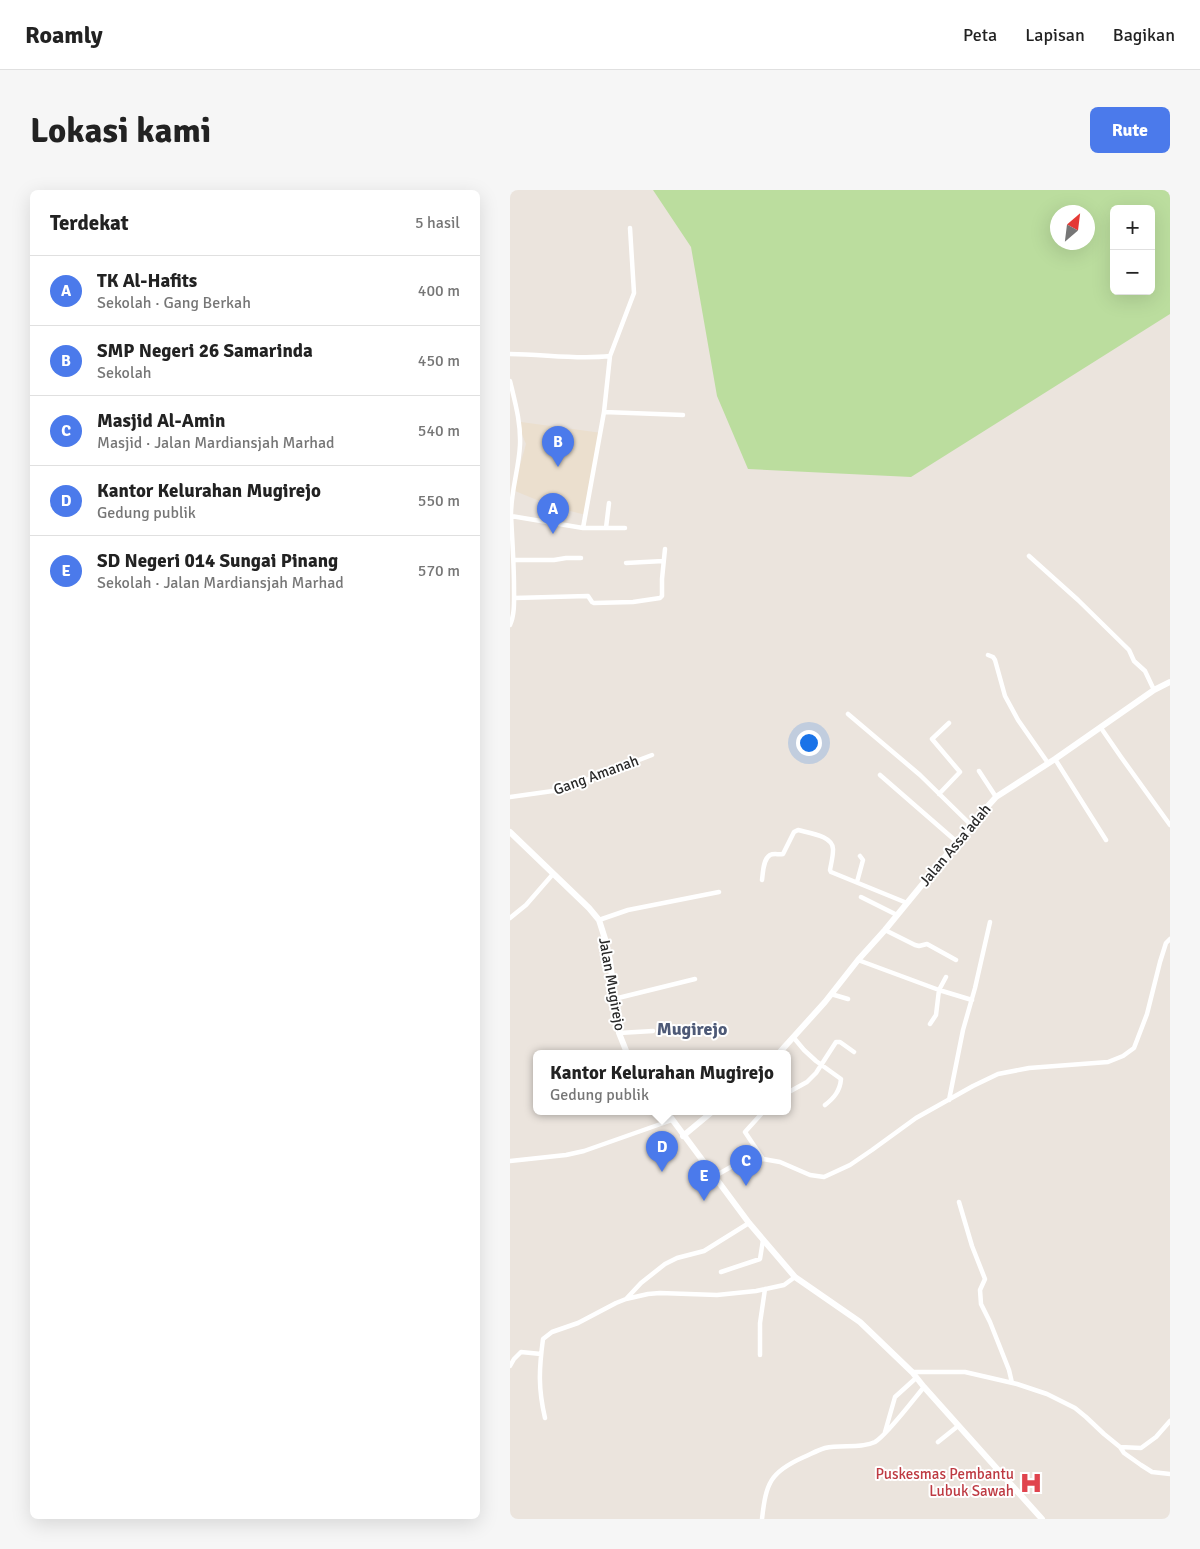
<!DOCTYPE html>
<html lang="id">
<head>
<meta charset="utf-8">
<style>
	body { margin:0; font-family:Signika,sans-serif; background:#f6f6f6; color:#222 }
	.controls { position:absolute; right:15px; top:15px; display:grid; overflow:hidden; border-radius:8px; box-shadow:0 5px 20px #0002 }
	.controls button { width:45px; height:45px; display:grid; place-items:center; padding:0; border:0; border-bottom:1px solid #e0e0e0; background:#fff; color:#222; font:25px sans-serif }
	.compass { position:absolute; left:540px; top:15px; width:45px; height:45px; border-radius:50%; background:#fff; box-shadow:0 5px 20px #0002; rotate:28deg }
	.you { position:absolute; left:298px; top:552px; width:18px; height:18px; margin:-12px; border:4px solid #fff; border-radius:50%; background:#1a73e8; box-shadow:0 0 0 8px #1a73e833 }
	.badge { display:grid; place-items:center; width:32px; height:32px; border-radius:50%; background:#4b7aeb; color:#fff; font-size:16px; font-weight:700 }
	.pin { position:absolute; translate:-50% -41px; filter:drop-shadow(0 1px 2px #0008) }
	.pin::after { content:''; position:absolute; top:26px; width:18px; height:15px; background:inherit; clip-path:polygon(0 0,100% 0,50% 100%) }
	.popup { position:absolute; left:23px; top:860px; width:258px; height:65px; box-sizing:border-box; display:grid; place-content:center; border-radius:8px; background:#fff; filter:drop-shadow(0 1px 4px #0005); font-size:16px; white-space:nowrap; color:#767676 }
	.popup b { font-size:19px; color:#222 }
	.popup::after { content:''; position:absolute; left:50%; top:100%; margin-left:-10px; border:10px solid transparent; border-top-color:#fff }
	.list { margin:0; padding:0; list-style:none }
	h2 { display:flex; justify-content:space-between; align-items:center; height:65px; margin:0; padding:0 20px; font-size:21px }
	h2 small { font-size:16px; font-weight:400; color:#767676 }
	.list li { display:grid; grid-template-columns:32px 1fr auto; gap:15px; align-items:center; box-sizing:border-box; height:70px; padding:0 20px; border-top:1px solid #e0e0e0 }
	.list b { display:block; font-size:19px; white-space:nowrap }
	.list p { margin:0; font-size:16px; white-space:nowrap; color:#767676 }
	.list em { font-size:16px; font-style:normal; color:#767676 }
	.map { position:relative; flex:none; width:660px; height:1329px; overflow:hidden; border-radius:8px }
	header { display:flex; align-items:center; gap:30px; box-sizing:border-box; height:70px; padding:0 25px; background:#fff; border-bottom:1px solid #e0e0e0 }
	header strong { font-size:24px }
	nav { display:flex; gap:28px; margin-inline-start:auto; font-size:18px }
	.intro { display:flex; align-items:center; justify-content:space-between; box-sizing:border-box; height:120px; padding:0 30px }
	h1 { margin:0; font-size:35px }
	.button { padding:12px 22px; border-radius:8px; background:#4b7aeb; color:#fff; font-size:18px; font-weight:700 }
	main { display:flex; gap:30px; padding:0 30px }
	aside { flex:1; background:#fff; border-radius:8px; box-shadow:0 5px 20px #0002 }
	.map>svg:first-child { display:block }
</style>
</head>
<body>
<header>
<strong>Roamly</strong>
<nav><a>Peta</a><a>Lapisan</a><a>Bagikan</a></nav>
</header>
<div class="intro"><h1>Lokasi kami</h1><a class="button">Rute</a></div>
<main>
<aside>
<h2>Terdekat<small>5 hasil</small></h2>
<ul class="list">
<li><span class="badge">A</span><div><b>TK Al-Hafits</b><p>Sekolah · Gang Berkah</p></div><em>400 m</em></li>
<li><span class="badge">B</span><div><b>SMP Negeri 26 Samarinda</b><p>Sekolah</p></div><em>450 m</em></li>
<li><span class="badge">C</span><div><b>Masjid Al-Amin</b><p>Masjid · Jalan Mardiansjah Marhad</p></div><em>540 m</em></li>
<li><span class="badge">D</span><div><b>Kantor Kelurahan Mugirejo</b><p>Gedung publik</p></div><em>550 m</em></li>
<li><span class="badge">E</span><div><b>SD Negeri 014 Sungai Pinang</b><p>Sekolah · Jalan Mardiansjah Marhad</p></div><em>570 m</em></li>
</ul>
</aside>
<div class="map">
<svg width="660" height="1329" viewBox="0 0 660 1329">
	<rect width="100%" height="100%" fill="#ebe4dd"/>
	<!-- education -->
	<path fill="#ebdfce" d="M11,232l81,11 -3,18 -13,64 -32,-8 -39,-16v-8l11,-39 -5,-12z"/>
	<!-- green -->
	<path fill="#bbdd9e" fill-rule="evenodd" d="M143,0h517v124l-259,163 -163,-8 -31,-73 -26,-149zM604,19h37v82h-37zM548,22h30v30h-30z"/>
	<g fill="none" stroke-linecap="round" stroke-linejoin="round">
		<!-- street -->
		<path stroke="#fff" stroke-width="4.5" d="M0,164c34,0 66,6 100,2l24,-63 -4,-65
			M100,166l-6,56 79,3
			M0,191c5,21 11,42 10,64 -1,23 -9,46 -9,69 1,24 3,49 3,73 0,13 1,27 -4,38
			M1,326l72,12h42
			M73,338l21,-116
			M96,338l3,-25
			M519,366l49,44 51,50 5,11 11,10 9,19
			M4,370h40l12,-2h15
			M116,373l37,-2
			M4,408l74,-2 4,6 2,1 39,-1 27,-4 2,-2v-17l3,-30
			M478,465l5,2 2,3 10,36 13,24 30,43
			M338,524l72,61 51,50
			M591,538l20,29 49,68
			M545,569l51,81
			M469,581l17,26
			M370,585l77,67
			M429,604l21,-22 -28,-33 17,-16
			M0,607l50,-7 92,-35
			M252,690c1,-7 1,-21 8,-25 4,-2 9,0 13,-1l11,-22 4,-2c11,3 36,6 35,20 0,7 -2,14 -3,20l1,2 76,31
			M347,692l6,-22 -3,-4
			M351,707l36,18
			M0,728l16,-13 27,-31
			M89,730l29,-10 91,-18
			M375,740l30,15 4,1 8,-2 29,16
			M348,770l81,30 7,-13
			M321,804l17,5
			M104,809l81,-20
			M420,834l6,-9 3,-25 33,10
			M109,843l34,-2
			M284,848l10,12 12,11 25,18c-1,12 -7,19 -16,26
			M277,903l20,-11 9,-9 20,-31h4l14,10
			M439,910l14,-70 12,-42 15,-66
			M253,969l-18,-27 19,-21
			M0,971l56,-6 18,-4 88,-31
			M205,986l21,-12 27,-5 17,3 30,13 14,2 26,-12 22,-15 44,-32 57,-32 25,-12 31,-6 79,-6 15,-6 11,-8 13,-34 13,-52 6,-19 4,-4
			M449,1012l13,44 13,33 -5,11 1,14 9,18 19,48 3,13
			M211,1082l39,-13 3,-19
			M117,1108l14,-15 24,-19 12,-6 27,-7 45,-28
			M250,1165v-32l5,-34
			M0,1176l4,-7 7,-7 20,2
			M402,1182h53l52,12 30,10 28,14 11,9 18,17 16,13 4,6 17,12 11,7 18,2
			M35,1228c-7,-30 -6,-49 -2,-79l9,-7 26,-9 38,-20 10,-4 22,-5 12,-1 57,2 39,-4 28,-6 11,-8
			M375,1242l10,-35 21,-19
			M428,1252l20,-16
			M610,1257l21,1 15,-11 14,-16
			M252,1329c4,-36 8,-47 42,-62 7,-3 14,-7 21,-9 16,-4 35,1 50,-6 11,-6 39,-43 49,-55"/>
		<!-- secondary -->
		<path stroke="#fff" stroke-width="6" d="M0,642l79,76 10,12 7,22 4,19 9,72 8,20
			M269,863l46,-51 33,-42 27,-30 86,-105 25,-28 59,-38 99,-69 16,-8
			M156,921l83,112 46,54 65,45 52,50 12,15 118,132
			M173,946l30,-25"/>
	</g>
	<!-- icons -->
	<defs>
		<symbol id="hospital-bare" viewBox="-9 -9 18 18"><path d="M-5-5h3v3.5h4V-5h3V5h-3V1.5h-4V5h-3Z" fill="#e0444e" stroke="#fff" stroke-width="2.5" paint-order="stroke"/></symbol>
	</defs>
	<g fill-rule="evenodd">
		<use href="#hospital-bare" x="505" y="1277" width="32" height="32"/>
	</g>
	<g text-anchor="middle" dominant-baseline="central" stroke-width="4" stroke-linejoin="round" paint-order="stroke">
		<!-- street labels -->
		<g font-size="15" fill="#2a2a2a" stroke="#fff">
			<text transform="translate(86 585) rotate(-20)">Gang Amanah</text>
			<text transform="translate(445 655) rotate(-50)">Jalan Assa'adah</text>
			<text transform="translate(102 794) rotate(80)">Jalan Mugirejo</text>
		</g>
		<!-- health labels -->
		<g font-size="15" fill="#be3a42" stroke="#fff" text-anchor="end">
			<text x="504" y="1284">Puskesmas Pembantu<tspan x="504" dy="17">Lubuk Sawah</tspan></text>
		</g>
		<!-- quarter labels -->
		<g font-size="18" font-weight="bold" fill="#4e5a77" stroke="#fff">
			<text x="182" y="839">Mugirejo</text>
		</g>
	</g>
</svg>
<div class="controls">
<button>+</button>
<button>−</button>
</div>
<svg class="compass" viewBox="-18 -18 36 36"><path d="M0-13l5 13h-10z" fill="#e53935"/><path d="M0 13l5-13h-10z" fill="#767676"/></svg>
<div class="you"></div>
<div class="pin badge" style="left:43px;top:344px">A</div>
<div class="pin badge" style="left:48px;top:277px">B</div>
<div class="pin badge" style="left:236px;top:996px">C</div>
<div class="pin badge" style="left:152px;top:982px">D</div>
<div class="popup"><b>Kantor Kelurahan Mugirejo</b>Gedung publik</div>
<div class="pin badge" style="left:194px;top:1011px">E</div>
</div>
</main>
</body>
</html>
